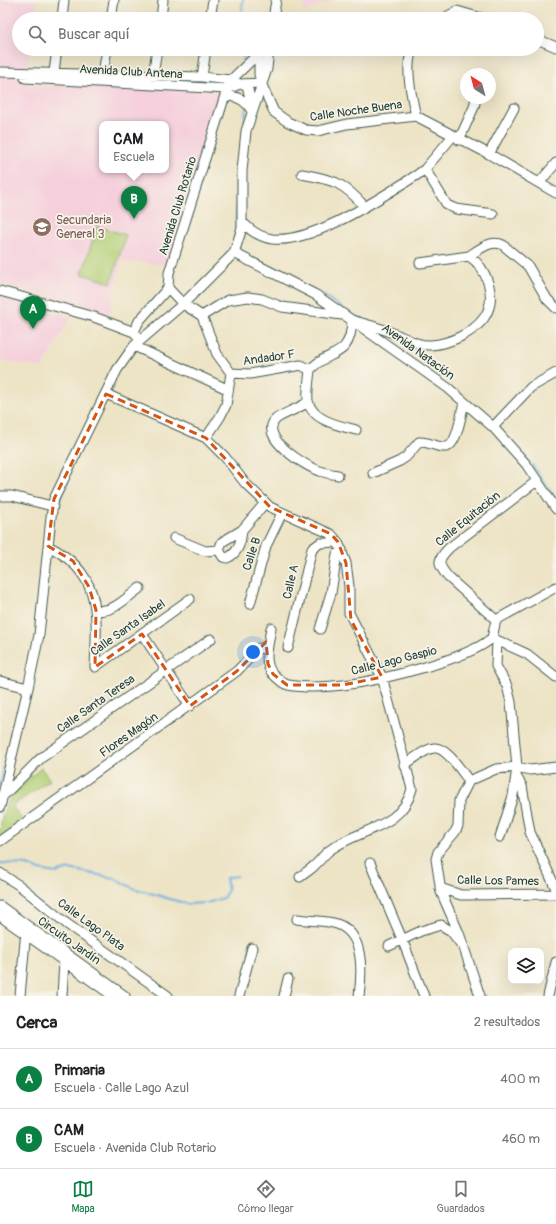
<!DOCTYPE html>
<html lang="es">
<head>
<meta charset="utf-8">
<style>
	body { margin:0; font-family:Pangolin,sans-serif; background:#f2f2f2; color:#202124 }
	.controls { position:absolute; right:12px; bottom:12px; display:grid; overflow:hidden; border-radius:8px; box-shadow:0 4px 16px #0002 }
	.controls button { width:36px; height:36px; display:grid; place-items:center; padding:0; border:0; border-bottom:1px solid #e0e0e0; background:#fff; color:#202124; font:20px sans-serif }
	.compass { position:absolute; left:460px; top:68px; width:36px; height:36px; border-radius:50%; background:#fff; box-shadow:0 4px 16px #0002; rotate:324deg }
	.you { position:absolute; left:253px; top:652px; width:14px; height:14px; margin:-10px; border:3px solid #fff; border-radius:50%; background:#1a73e8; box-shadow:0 0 0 6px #1a73e833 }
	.badge { display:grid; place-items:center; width:26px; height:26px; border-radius:50%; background:#0b8043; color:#fff; font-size:13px; font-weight:700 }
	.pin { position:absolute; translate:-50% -33px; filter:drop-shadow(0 1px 2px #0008) }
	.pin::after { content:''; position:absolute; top:21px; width:14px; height:12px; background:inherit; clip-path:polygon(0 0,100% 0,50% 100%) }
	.popup { position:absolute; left:99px; top:121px; width:70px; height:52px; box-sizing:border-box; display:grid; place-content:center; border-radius:8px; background:#fff; filter:drop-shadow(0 1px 3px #0005); font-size:13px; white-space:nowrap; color:#757577 }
	.popup b { font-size:15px; color:#202124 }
	.popup::after { content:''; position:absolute; left:50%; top:100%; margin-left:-8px; border:8px solid transparent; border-top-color:#fff }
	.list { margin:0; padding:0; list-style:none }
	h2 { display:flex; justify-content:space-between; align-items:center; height:52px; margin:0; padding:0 16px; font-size:17px }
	h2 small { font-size:13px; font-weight:400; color:#757577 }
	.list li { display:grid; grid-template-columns:26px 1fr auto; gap:12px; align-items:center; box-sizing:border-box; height:60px; padding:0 16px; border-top:1px solid #e0e0e0 }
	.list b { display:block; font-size:15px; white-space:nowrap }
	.list p { margin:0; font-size:13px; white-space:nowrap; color:#757577 }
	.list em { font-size:13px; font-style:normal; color:#757577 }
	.icon { flex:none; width:22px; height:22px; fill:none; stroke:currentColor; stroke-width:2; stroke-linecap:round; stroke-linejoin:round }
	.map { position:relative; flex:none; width:556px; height:996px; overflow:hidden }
	.search { position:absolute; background:#fff; box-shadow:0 4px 16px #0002; left:12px; right:12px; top:12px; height:44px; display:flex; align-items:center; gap:10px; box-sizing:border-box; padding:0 14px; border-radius:22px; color:#757577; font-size:15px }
	.sheet { height:172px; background:#fff }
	nav { display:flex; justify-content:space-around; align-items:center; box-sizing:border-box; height:56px; border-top:1px solid #e0e0e0; background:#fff; font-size:11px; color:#757577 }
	nav a { display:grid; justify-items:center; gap:2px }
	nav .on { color:#0b8043 }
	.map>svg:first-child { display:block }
</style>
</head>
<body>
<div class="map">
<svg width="556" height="996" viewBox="0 0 556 996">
	<rect width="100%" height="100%" fill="#f7f3e8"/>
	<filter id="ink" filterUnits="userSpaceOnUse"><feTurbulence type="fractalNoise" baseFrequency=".025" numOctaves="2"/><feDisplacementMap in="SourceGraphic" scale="8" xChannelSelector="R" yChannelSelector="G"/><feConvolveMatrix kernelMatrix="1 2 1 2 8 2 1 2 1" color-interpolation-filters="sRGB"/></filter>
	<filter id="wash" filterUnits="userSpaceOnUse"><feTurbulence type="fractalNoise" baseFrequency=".012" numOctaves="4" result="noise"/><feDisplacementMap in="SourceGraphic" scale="16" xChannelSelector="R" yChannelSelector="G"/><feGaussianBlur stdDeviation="0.9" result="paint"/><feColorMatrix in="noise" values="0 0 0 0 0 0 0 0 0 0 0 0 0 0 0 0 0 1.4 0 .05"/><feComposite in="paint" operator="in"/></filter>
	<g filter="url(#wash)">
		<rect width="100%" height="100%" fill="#ede4c6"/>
		<!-- built -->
		<path fill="#f5cfdc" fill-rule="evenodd" d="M0,0h36l-2,19h-15v30h11l-4,36 194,6 -52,174 -46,-4 -13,53 -42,-13 -67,-17zM102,124h64v46h-64z
			M305,0h26l-28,13z
			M0,297l71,20 -29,51 -42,-8z"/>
		<!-- green -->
		<path fill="#b3d077" stroke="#698656" d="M97,226l29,9 -15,48 -29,-9z
			M41,768l9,12 -38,26 11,15 -23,17c0,-38 16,-46 41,-70z"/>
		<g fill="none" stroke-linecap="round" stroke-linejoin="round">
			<!-- stream -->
			<path stroke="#66afde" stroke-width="2" d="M241,19l2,-19
				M243,49l1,13
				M245,122l1,-13
				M235,236l3,-44
				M226,255l6,-8
				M321,294l35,23
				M376,331l21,15
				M125,351l7,-9
				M532,465l24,35
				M57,505l11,-24
				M0,786l8,-34
				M0,863l27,2 13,5 16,3 13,-4 45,9 19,10 54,16 20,-1 16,-5 5,-8 -2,-12 11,-2"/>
		</g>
	</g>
	<g filter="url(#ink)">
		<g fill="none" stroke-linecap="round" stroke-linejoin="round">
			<defs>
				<path id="minor" d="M62,19l2,-19
					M111,19l3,-19
					M161,19l2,-19
					M210,19l3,-19
					M273,19l3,-19
					M443,19l14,-8 28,8
					M537,39l19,8
					M413,49c-9,14 -1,51 3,67
					M259,53v21l2,9 13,29 14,10 18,8 12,1 29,-7 69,-8 73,38 67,39
					M0,72l202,5 29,3 30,-29
					M54,72l3,-23
					M103,74l4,-25
					M153,76l4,-27
					M202,77l4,-28
					M25,78l202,11 13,-5 21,-1
					M247,85l3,14 -2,6
					M224,99l6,-3c10,1 17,6 22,15
					M459,140l15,-33 2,-9
					M489,154l25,-46
					M425,169l22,36 9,4 37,5
					M302,174c32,6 41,8 63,33
					M539,183l17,-20
					M243,223c8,8 17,14 29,16 41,5 111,-43 145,-64l8,-6 27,-32
					M234,253l82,42 132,93 45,39 33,37 30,45
					M469,256c9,-6 22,-17 34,-11l25,21 19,33 9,9
					M168,288l15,16 19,12 15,38 14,19 -5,32 -6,12 -14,21
					M0,291l94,26 40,15 4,5
					M202,316l26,-16 20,-3 14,2 20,8 60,8
					M134,332l5,-11 29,-33 1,-15 58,-184 4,-9 9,4
					M134,346l93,43
					M231,373l19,1 51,-9 9,5
					M106,394l100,44 19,19 20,26 25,24 61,27 7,8 8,21 3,23v27l33,64 30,112c-10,40 -55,40 -82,61 -6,4 -10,11 -15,15 -5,5 -10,8 -15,12
					M308,402c-8,6 -26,12 -32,17 -19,18 30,48 44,52 5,2 12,3 18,4
					M493,427l38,-40 25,-14
					M356,430c-15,-4 -44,-9 -48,-29 -1,-10 1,-21 2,-31 17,-21 41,-9 42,-50 13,4 26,7 38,12 13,4 26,14 41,13 18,-1 42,-12 53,-27 14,-20 3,-50 -15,-62l-49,7
					M373,473l27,-12 6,-4 13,-15c9,-1 18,6 27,5 11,-1 16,-36 18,-45
					M0,496h12l40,10
					M242,530c-1,11 -3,23 -15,28l-4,-1 -4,-7 3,-8 20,-12 23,-27
					M174,538l31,13 14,-1
					M48,546c55,27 49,70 47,121
					M250,604l16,-58 16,-33
					M96,610c16,4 31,-13 44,-22
					M496,620l60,-33
					M271,628c-2,15 -9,34 2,46 4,4 11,10 15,11 17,3 38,2 55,0 34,-4 124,-25 149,-47l35,16 29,23
					M320,629l11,-36 6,-39 5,-4
					M142,634l48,72
					M492,638l4,-18 -48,-43c-11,-13 -11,-17 1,-29l89,-68
					M497,641l-1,25 11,20 4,16 6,65 -4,29 -13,41
					M288,648l24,-99 8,-6 18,-1
					M95,667l95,-68
					M0,681l28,7
					M404,765c9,-5 20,-16 30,-17 12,-2 28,24 35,33
					M516,776l6,10 8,46 26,57
					M3,796l38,-38 170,-119
					M0,807l28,-119 11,-53 12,-118 3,-18 63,-129 17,-24 49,-42 51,-51 8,-25v-57l4,-40 21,-62 2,-20
					M0,841l237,-170 22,-23h4l4,4
					M370,863l32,76 22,57
					M0,873l20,13 47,38 101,72
					M440,888l21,7 95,-1
					M0,906l125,90
					M0,916l113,80
					M297,919c13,2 28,1 40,5 28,9 25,50 22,72
					M389,946l32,-15 20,-6 10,6 9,12
					M20,996l6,-66
					M62,996l2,-35
					M239,996l13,-48
					M284,996l4,-17
					M480,996l-21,-63 -18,-41 -5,-33 2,-7 17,-20 3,-6 1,-25 10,-20 27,-12 21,-2 13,3 26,-3
					M548,996l8,-34"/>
			</defs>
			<!-- minor casing -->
			<use href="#minor" stroke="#3e564a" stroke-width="11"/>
			<!-- minor -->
			<use href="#minor" stroke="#fff" stroke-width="9"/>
		</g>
	</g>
	<!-- marked area -->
	<path fill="none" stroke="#d45610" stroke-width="3" stroke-dasharray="8 5" stroke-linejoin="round" d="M106,394l100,44 64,69 61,27 7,8 8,21 5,57 31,57 -39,8h-56l-14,-11 -5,-10 -2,-22 -29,29 -47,35 -48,-72 -47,33 1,-57 -7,-23 -16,-26 -25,-15 6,-47z"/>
	<!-- icons -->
	<defs>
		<symbol id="school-disc" viewBox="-11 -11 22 22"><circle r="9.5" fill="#8d6e63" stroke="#f7f3e8"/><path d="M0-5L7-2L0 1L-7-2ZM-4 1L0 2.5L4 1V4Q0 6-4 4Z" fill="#fff"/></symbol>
	</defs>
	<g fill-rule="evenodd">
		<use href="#school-disc" x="31" y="216" width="22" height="22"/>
	</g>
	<g text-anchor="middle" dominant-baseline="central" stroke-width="3.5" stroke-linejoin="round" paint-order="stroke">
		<!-- street labels -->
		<g font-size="12" fill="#1f3d34" stroke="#f7f3e8">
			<text transform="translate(131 72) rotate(3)">Avenida Club Antena</text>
			<text transform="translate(356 111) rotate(-8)">Calle Noche Buena</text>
			<text transform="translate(178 206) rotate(-73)">Avenida Club Rotario</text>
			<text transform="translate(418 352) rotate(36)">Avenida Natación</text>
			<text transform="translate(269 358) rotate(-8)">Andador F</text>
			<text transform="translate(468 519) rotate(-39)">Calle Equitación</text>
			<text transform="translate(252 554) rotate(-72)">Calle B</text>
			<text transform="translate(291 582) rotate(-77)">Calle A</text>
			<text transform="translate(128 628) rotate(-35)">Calle Santa Isabel</text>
			<text transform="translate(394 661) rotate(-14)">Calle Lago Gaspio</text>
			<text transform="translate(96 704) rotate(-35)">Calle Santa Teresa</text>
			<text transform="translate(129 735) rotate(-35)">Flores Magón</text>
			<text transform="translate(498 881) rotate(1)">Calle Los Pames</text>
			<text transform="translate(91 925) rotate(36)">Calle Lago Plata</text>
			<text transform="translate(69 941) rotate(35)">Circuito Jardín</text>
		</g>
		<!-- education labels -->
		<g font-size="12" fill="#785e54" stroke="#f7f3e8" text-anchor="start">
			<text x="56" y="220">Secundaria<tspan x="56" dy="14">General 3</tspan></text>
		</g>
	</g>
</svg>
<div class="controls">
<button><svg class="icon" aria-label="layers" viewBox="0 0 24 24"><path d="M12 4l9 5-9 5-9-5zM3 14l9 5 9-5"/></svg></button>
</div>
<svg class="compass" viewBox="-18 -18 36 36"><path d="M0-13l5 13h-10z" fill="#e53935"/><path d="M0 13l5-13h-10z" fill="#757577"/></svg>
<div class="you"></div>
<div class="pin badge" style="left:33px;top:329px">A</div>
<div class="pin badge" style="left:134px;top:219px">B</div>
<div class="popup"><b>CAM</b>Escuela</div>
<div class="search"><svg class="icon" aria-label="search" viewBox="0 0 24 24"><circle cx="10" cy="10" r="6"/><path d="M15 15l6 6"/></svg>Buscar aquí</div>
</div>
<section class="sheet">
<h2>Cerca<small>2 resultados</small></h2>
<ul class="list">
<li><span class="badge">A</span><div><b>Primaria</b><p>Escuela · Calle Lago Azul</p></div><em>400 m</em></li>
<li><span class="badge">B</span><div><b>CAM</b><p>Escuela · Avenida Club Rotario</p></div><em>460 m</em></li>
</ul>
</section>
<nav>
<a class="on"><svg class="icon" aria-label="map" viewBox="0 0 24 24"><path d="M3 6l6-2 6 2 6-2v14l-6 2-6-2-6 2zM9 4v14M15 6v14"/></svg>Mapa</a>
<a><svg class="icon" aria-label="directions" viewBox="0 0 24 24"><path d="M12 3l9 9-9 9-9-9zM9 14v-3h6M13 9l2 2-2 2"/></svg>Cómo llegar</a>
<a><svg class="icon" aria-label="saved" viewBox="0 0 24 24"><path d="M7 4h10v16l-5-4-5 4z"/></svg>Guardados</a>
</nav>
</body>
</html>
